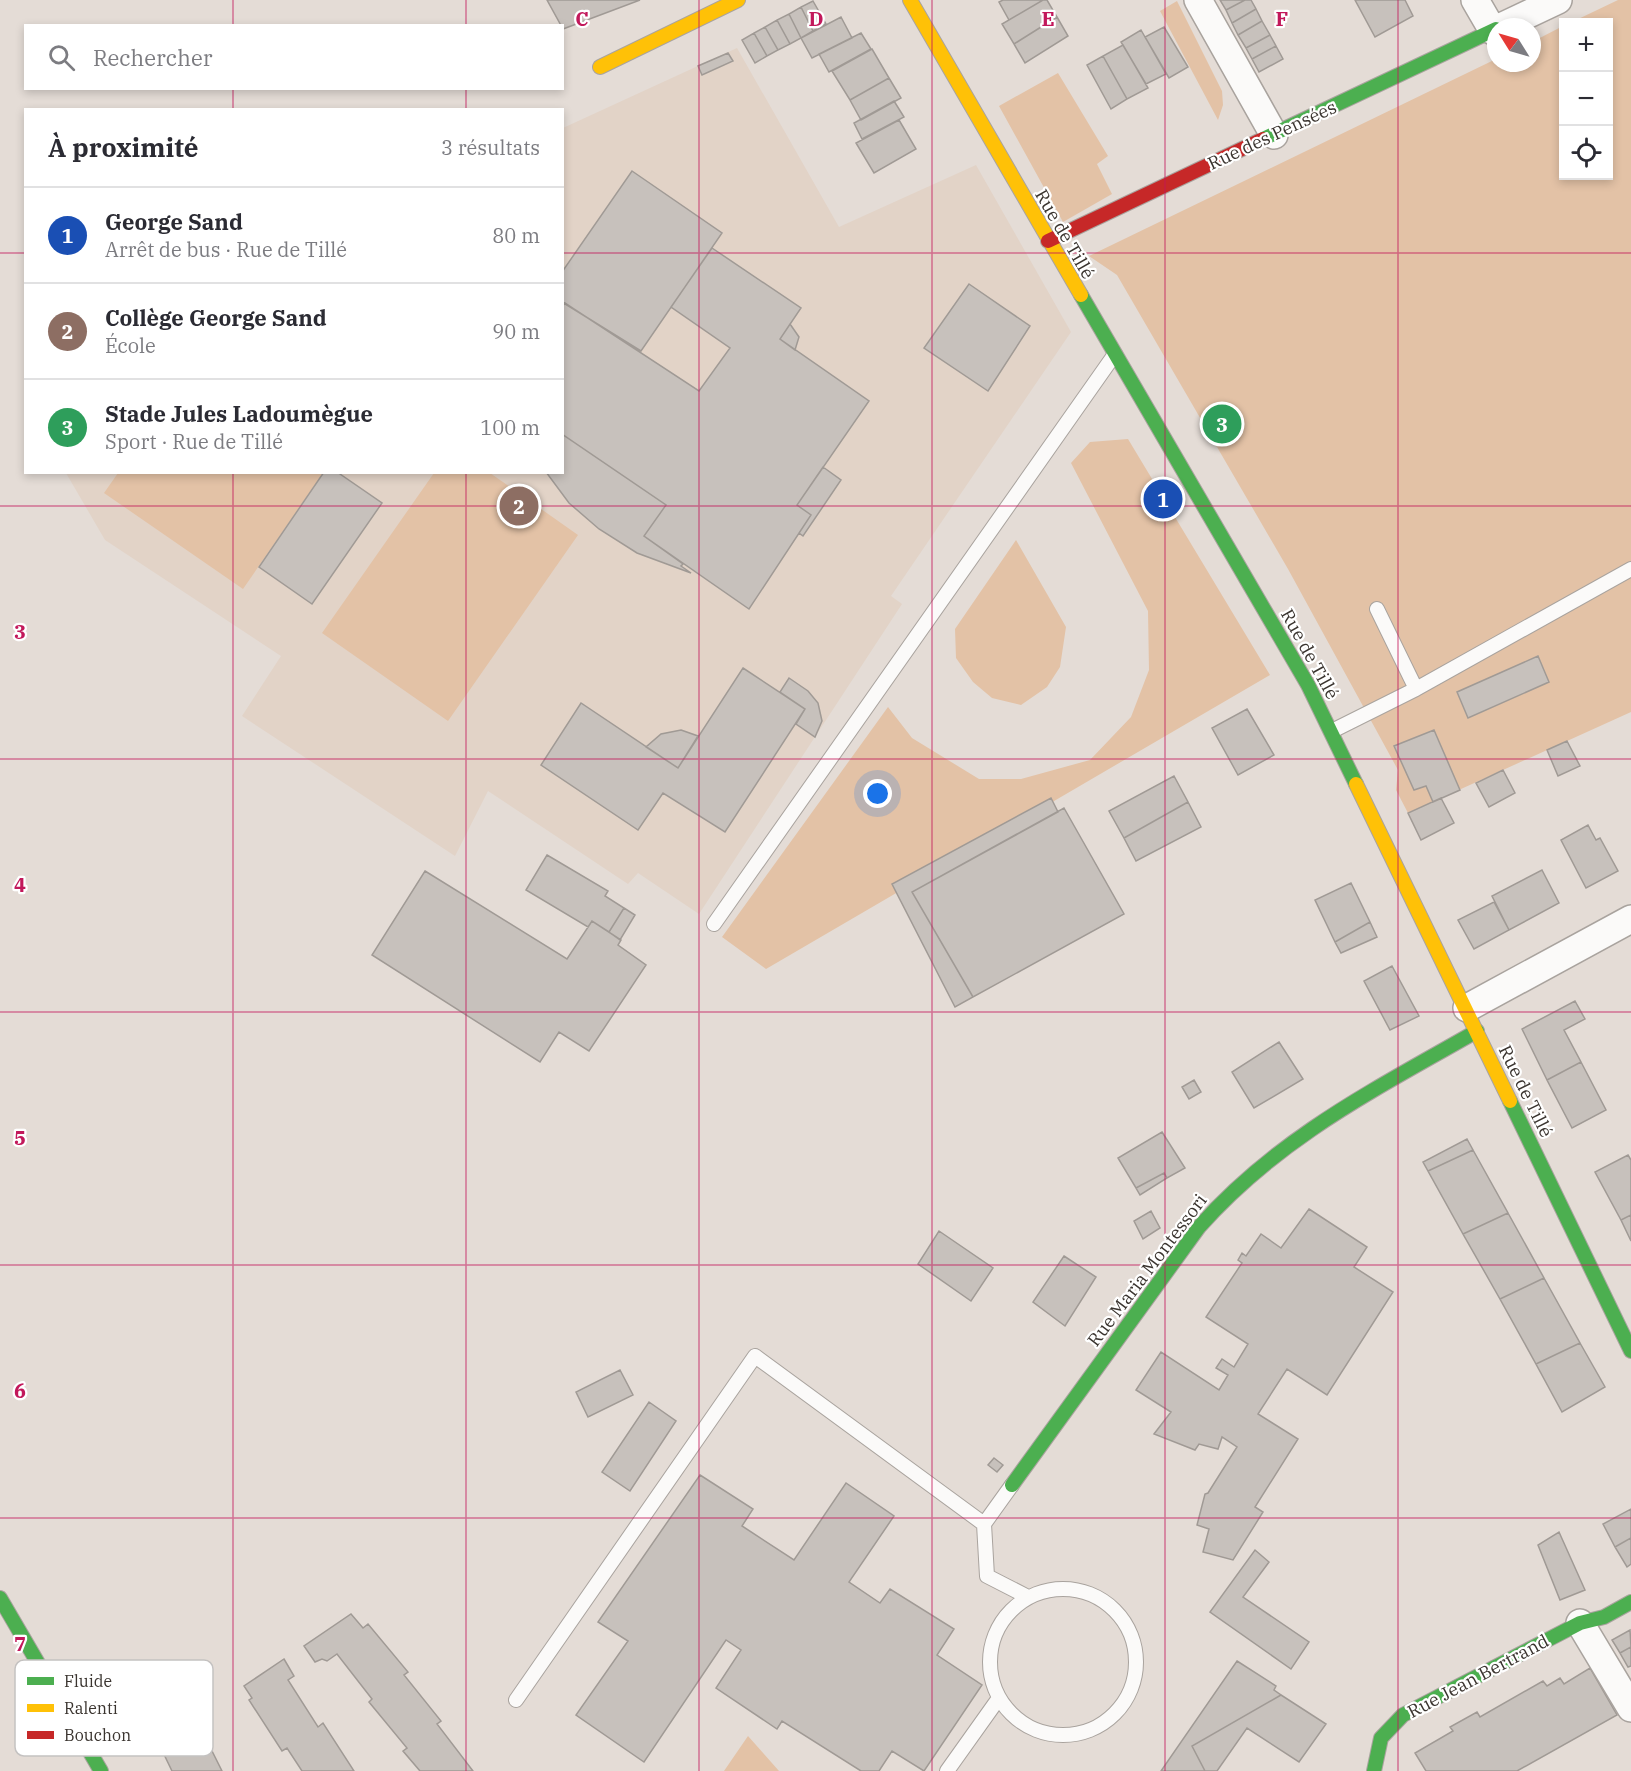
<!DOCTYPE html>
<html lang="fr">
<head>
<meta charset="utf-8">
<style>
	body { margin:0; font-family:"IBM Plex Serif",serif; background:#f2f2f3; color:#2b2b33 }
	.controls { position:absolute; right:18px; top:18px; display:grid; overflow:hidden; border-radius:0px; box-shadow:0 3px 9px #0003 }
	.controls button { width:54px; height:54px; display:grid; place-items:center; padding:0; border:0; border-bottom:2px solid #e1e1e2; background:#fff; color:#2b2b33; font:30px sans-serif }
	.compass { position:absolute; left:1487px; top:18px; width:54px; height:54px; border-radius:50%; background:#fff; box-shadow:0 3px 9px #0003; rotate:307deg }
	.you { position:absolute; left:878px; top:794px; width:21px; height:21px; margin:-15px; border:4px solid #fff; border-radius:50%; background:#1a73e8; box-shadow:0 0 0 9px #1a73e833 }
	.badge { display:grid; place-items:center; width:39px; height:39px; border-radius:50%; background:#766f69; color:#fff; font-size:20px; font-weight:700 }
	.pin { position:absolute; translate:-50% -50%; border:3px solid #fff; box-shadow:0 2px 6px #0006 }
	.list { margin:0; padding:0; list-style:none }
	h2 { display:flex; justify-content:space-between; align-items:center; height:78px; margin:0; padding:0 24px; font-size:26px }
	h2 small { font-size:20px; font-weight:400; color:#7c7c81 }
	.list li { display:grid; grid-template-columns:39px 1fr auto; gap:18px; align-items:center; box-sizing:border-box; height:96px; padding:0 24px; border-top:2px solid #e1e1e2 }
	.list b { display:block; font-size:22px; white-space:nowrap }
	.list p { margin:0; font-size:20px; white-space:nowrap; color:#7c7c81 }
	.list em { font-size:20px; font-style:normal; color:#7c7c81 }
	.icon { flex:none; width:33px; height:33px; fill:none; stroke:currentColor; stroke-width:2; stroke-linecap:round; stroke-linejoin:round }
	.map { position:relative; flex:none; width:1631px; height:1771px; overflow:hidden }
	.search { position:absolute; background:#fff; box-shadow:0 3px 9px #0003; left:24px; top:24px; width:540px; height:66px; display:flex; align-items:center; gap:15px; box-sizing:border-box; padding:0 21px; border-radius:0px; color:#7c7c81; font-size:22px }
	.panel { position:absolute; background:#fff; box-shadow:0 3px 9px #0003; left:24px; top:108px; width:540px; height:366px; border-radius:0px }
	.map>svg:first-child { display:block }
</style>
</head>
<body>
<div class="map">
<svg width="1631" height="1771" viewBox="0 0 1631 1771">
	<rect width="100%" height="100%" fill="#e4dcd6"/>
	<!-- built -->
	<path fill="#e2d3c7" d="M737,48l102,179 137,-62 95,167 -180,264 11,8 -203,310 -61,-41 -10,11 -140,-93 -33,65 -213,-140 39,-60 -176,-116 -39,-67 496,-1 1,-344z"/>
	<!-- green -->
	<path fill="#e3c2a6" d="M1618,0h13v712l-223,101 -12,-23 2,-20 -110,-201 -171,-294 -28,-19 407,-197v4h36v-21l31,-16 1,150h44v-154h-36z
		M1177,1l45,90 1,14 -5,15 -58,-109z
		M1058,73l50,83 -11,8 15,30 -49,28 -64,-116z
		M1128,439l142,236 -504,294 -44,-32 166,-230 24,31 67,41h42l69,-19 41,-43 18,-47 -1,-59 -77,-148 19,-21z
		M118,473v-1l205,1 -80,116 -139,-96z
		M434,473h56l88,62 -130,186 -126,-88z
		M1016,540l50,87 -6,40 -13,20 -26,18 -29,-7 -19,-16 -17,-24 -1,-29z
		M748,1736l31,35h-55z"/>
	<!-- building -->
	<path fill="#c7c1bc" stroke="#a09a95" stroke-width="1.5" d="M547,0h93l-77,29z
		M1003,0h40l-34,20 -10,-18z
		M1043,0h4l10,17 -43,27 -12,-20z
		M1220,0h25l-19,10z
		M1245,0h6l5,9 -24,14 -6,-13z
		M1355,0h50l8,16 -38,21z
		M813,1l13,23 -13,7 -12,-24z
		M801,7l12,24 -12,7 -12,-24z
		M1256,9l6,12 -24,14 -6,-12z
		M789,14l12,24 -11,6 -13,-24z
		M841,17l11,21 -40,20 -11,-20z
		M1057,17l11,19 -43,27 -11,-19z
		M777,20l13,24 -12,6 -13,-23z
		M1262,21l8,14 -24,13 -8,-13z
		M765,27l13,23 -11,6 -13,-23z
		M1164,27l24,40 -19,11 -24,-41z
		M1141,30l25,44 -20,10 -25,-42z
		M754,33l13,23 -12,7 -13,-23z
		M861,33l10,16 -42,23 -10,-18z
		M1270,35l6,11 -24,13 -6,-11z
		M1123,45l25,43 -21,11 -24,-43z
		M1276,46l7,13 -24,13 -7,-13z
		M872,49l17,29 -39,22 -18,-29z
		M728,53l5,8 -31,14 -4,-9z
		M1103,56l24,43 -16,10 -24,-44z
		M889,78l12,20 -40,22 -11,-20z
		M894,101l10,16 -42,22 -8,-16z
		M899,120l17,29 -42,24 -18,-30z
		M632,171l90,62 -81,118 -79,-49v-30z
		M712,248l89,60 -21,31 89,62 -72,104 14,10 -62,94 -105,-73 22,-31 -104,-71v-127l3,-4 134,88 31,-43 -59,-41z
		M969,284l61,42 -42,65 -64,-43z
		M790,324l9,13 -4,13 -15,-11z
		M562,434l104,71 -22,31 39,28 -2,2 10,7 -54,-20 -38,-24 -30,-26 -23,-31h16z
		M823,467l18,13 -38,56 -4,-3 12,-18 -14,-10z
		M324,472h13l45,31 -70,101 -53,-37z
		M1538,656l11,26 -81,36 -11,-26z
		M743,668l62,41 -80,123 -62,-39 -25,37 -97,-65 40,-62 97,65z
		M789,678l19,13 10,12 4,18 -7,16 -19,-13 9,-15 -25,-17z
		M1247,709l27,46 -36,20 -26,-47z
		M681,730l17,6 -20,32 -32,-21 15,-13z
		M1434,730l26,60 -27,12 -7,-16 -12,4 -20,-44z
		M1567,741l13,25 -22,10 -11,-26z
		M1503,770l12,23 -26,14 -13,-24z
		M1174,776l14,26 -64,36 -15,-27z
		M1051,798l7,14 -146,80 61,105 -18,10 -63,-123z
		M1441,798l13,25 -33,17 -13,-27z
		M1188,802l13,25 -65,34 -12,-23z
		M1064,808l60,106 -151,83 -61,-105z
		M1588,825l8,15 4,-2 18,33 -32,17 -25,-48z
		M547,855l61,36 -3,5 19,12 -15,24 -17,-11 -4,6 -62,-37z
		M1542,870l17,33 -50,27 -17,-34z
		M425,871l142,88 25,-38 29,19 -3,5 28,20 -57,86 -30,-19 -19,30 -168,-107z
		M1351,883l19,39 -35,20 -20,-42z
		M1494,902l15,28 -35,19 -16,-29z
		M624,908l11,7 -15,25 -11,-8z
		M1370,922l7,15 -36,16 -6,-11z
		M1392,966l27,50 -29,14 -26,-49z
		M1575,1001l10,18 -21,11 17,32 -34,18 -25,-51z
		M1279,1042l24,37 -49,29 -22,-36z
		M1581,1062l25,48 -34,18 -25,-48z
		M1194,1080l7,12 -12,7 -7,-12z
		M1162,1132l23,36 -18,10 -3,-5 -28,15 -18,-30z
		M1467,1139l6,11 -45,21 -5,-9z
		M1473,1150l35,63 -45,21 -35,-63z
		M1628,1155l3,5v55l-10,5 -26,-48z
		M1164,1173l3,5 -27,17 -4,-7z
		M1309,1209l58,38 -13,20 39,25 -66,103 -40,-26 -29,45 40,25 -43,68 8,5 -30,48 -30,-8 6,-23 -12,-4 8,-31 3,-1 29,-46 -15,-10 -4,12 -19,-5 -4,6 -41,-16 17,-22 -35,-22 25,-38 58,38 9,-15 -12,-7 6,-9 12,8 14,-23 -42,-27 36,-54 -4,-3 4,-7 4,3 15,-22 20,14z
		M1151,1211l9,17 -17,11 -9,-18z
		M1508,1213l36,65 -44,21 -37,-65z
		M1631,1215v26l-10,-21z
		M939,1231l54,37 -22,33 -53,-37z
		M1064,1256l32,21 -31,49 -32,-24z
		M1544,1278l36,65 -44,21 -36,-65z
		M1580,1343l25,44 -43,25 -26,-48z
		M620,1370l13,25 -45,22 -12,-25z
		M649,1402l27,19 -46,70 -28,-19z
		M994,1458l9,7 -6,7 -9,-7z
		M700,1475l53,34 -11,17 52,34 52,-77 48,33 -45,66 31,21 10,-14 64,40 -17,26 45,30 -58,86 -32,-20 -13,20h-18l-79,-50 -5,8 -61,-41 25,-38 -15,-10 -82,122 -68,-47 52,-74 -30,-19z
		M1631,1509v29l-16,9 -12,-23z
		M1559,1532l26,58 -25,10 -22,-55z
		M1631,1538v26l-4,3 -12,-20z
		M1255,1550l14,12 -26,35 66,45 -18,27 -81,-57z
		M351,1614l12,14 5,-4 40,48 -4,3 37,46 -4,3 36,47h-53l-17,-20 4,-3 -38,-46 3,-3 -35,-45 -10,7 -5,-2 -7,3 -11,-16z
		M1630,1630l1,17 -11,6 -8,-13z
		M1631,1647v19l-3,1 -8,-14z
		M284,1659l10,17 -6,4 30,47 5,-4 31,48h-52l-15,-23 -5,3 -33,-51 3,-2 -8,-12z
		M1237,1661l39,25 -2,4 7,5 -89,51 13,25h-44z
		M1590,1668l27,47 -100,56h-91l-11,-18 38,-22 -3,-4 27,-15 3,5 63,-36 4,5 13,-8 4,6z
		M1281,1695l45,29 -27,38 -52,-34 -30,43h-12l-13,-25z
		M196,1719l26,52h-50l-13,-27z"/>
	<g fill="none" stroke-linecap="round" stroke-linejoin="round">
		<defs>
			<path id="lane" d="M1416,689l215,-120
				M1332,731l84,-42 -39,-80
				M714,924l401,-570
				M984,1524l3,52 41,21
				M984,1524l28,-39
				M990 1662a73 73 0 1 1 146 0a73 73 0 1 1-146 0Z
				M516,1700l239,-344 229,168
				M947,1771l52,-73"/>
			<path id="street" d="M1198,0l76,135
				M1475,0l18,31
				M1501,27l57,-27
				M1467,1008l164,-89
				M1580,1623l51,85"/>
			<path id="fast" d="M1263,139l233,-110
				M1081,295l227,390 48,99
				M1510,1101l121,250
				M1012,1485l187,-258c80,-90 175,-137 278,-196
				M0,1598l101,173
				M1374,1771l7,-33 22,-23 177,-92 24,-6 27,-15"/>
			<path id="slow" d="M910,0l171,295
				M600,67l138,-67
				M1356,784l154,317"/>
			<path id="jam" d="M1048,241l215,-102"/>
		</defs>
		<!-- lane casing -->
		<use href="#lane" stroke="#a9a39e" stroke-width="16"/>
		<!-- street casing -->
		<use href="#street" stroke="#a9a39e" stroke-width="30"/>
		<!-- fast casing -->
		<use href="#fast" stroke="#a9a39e" stroke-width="16"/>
		<!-- slow casing -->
		<use href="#slow" stroke="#a9a39e" stroke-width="16"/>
		<!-- jam casing -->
		<use href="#jam" stroke="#a9a39e" stroke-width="16"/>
		<!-- lane -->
		<use href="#lane" stroke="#fbfaf9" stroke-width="14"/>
		<!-- street -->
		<use href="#street" stroke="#fbfaf9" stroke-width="27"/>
		<!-- fast -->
		<use href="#fast" stroke="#4caf50" stroke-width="14"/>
		<!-- slow -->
		<use href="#slow" stroke="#ffc107" stroke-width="14"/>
		<!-- jam -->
		<use href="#jam" stroke="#c62828" stroke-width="14"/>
	</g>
	<!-- grid -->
	<path fill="none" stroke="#c2185b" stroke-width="1.5" stroke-opacity="0.55" d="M233,0v26M466,0v26M699,0v1771M932,0v1771M1165,0v1771M1398,0v1771M233,88v22M466,88v22M0,253h26M562,253h1069M233,472v1299M466,472v1299M0,506h1631M0,759h1631M0,1012h1631M0,1265h1631M0,1518h1631"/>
	<g text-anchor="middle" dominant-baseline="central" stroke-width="4.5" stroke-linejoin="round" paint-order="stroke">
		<!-- street labels -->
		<g font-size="18" fill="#3a342f" stroke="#fff">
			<text transform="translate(1272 135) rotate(-25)">Rue des Pensées</text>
			<text transform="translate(1065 234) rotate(60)">Rue de Tillé</text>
			<text transform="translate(1310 654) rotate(61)">Rue de Tillé</text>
			<text transform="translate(1526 1091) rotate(64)">Rue de Tillé</text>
			<text transform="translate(1147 1270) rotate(-53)">Rue Maria Montessori</text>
			<text transform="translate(1478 1676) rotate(-28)">Rue Jean Bertrand</text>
		</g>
	</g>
	<!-- legend -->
	<rect x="15" y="1660" width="198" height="96" rx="9" fill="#fff" stroke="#c4c2c1" stroke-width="1.5"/>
	<rect x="27" y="1677" width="27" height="8" fill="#4caf50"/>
	<rect x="27" y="1704" width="27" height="8" fill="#ffc107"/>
	<rect x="27" y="1731" width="27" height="8" fill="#c62828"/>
	<g font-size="16" fill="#3a342f">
		<text x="64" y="1687">Fluide</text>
		<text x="64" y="1714">Ralenti</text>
		<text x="64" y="1741">Bouchon</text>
	</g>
	<g font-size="20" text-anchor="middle" font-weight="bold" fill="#c2185b" stroke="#fff" stroke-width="4.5" stroke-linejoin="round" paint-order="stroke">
		<text x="582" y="26">C</text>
		<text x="816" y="26">D</text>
		<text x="1048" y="26">E</text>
		<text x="1282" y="26">F</text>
		<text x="20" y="639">3</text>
		<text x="20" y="892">4</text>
		<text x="20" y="1145">5</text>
		<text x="20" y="1398">6</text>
		<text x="20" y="1651">7</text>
	</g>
</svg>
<div class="controls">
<button>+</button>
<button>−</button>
<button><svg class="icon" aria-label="locate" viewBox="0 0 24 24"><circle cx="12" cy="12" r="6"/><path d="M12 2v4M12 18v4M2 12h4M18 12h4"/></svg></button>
</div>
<svg class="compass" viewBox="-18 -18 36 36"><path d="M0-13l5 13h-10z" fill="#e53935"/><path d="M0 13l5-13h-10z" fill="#7c7c81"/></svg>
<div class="you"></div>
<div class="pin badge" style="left:1163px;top:499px;background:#1a4fb4">1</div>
<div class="pin badge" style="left:519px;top:506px;background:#8d6e63">2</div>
<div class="pin badge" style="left:1222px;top:424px;background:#2e9e5b">3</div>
<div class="search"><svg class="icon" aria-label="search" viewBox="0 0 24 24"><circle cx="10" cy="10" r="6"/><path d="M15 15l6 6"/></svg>Rechercher</div>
<section class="panel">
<h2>À proximité<small>3 résultats</small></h2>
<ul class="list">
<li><span class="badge" style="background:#1a4fb4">1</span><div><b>George Sand</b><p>Arrêt de bus · Rue de Tillé</p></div><em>80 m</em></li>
<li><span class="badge" style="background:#8d6e63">2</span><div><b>Collège George Sand</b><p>École</p></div><em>90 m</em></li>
<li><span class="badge" style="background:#2e9e5b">3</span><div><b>Stade Jules Ladoumègue</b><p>Sport · Rue de Tillé</p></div><em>100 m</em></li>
</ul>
</section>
</div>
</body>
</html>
